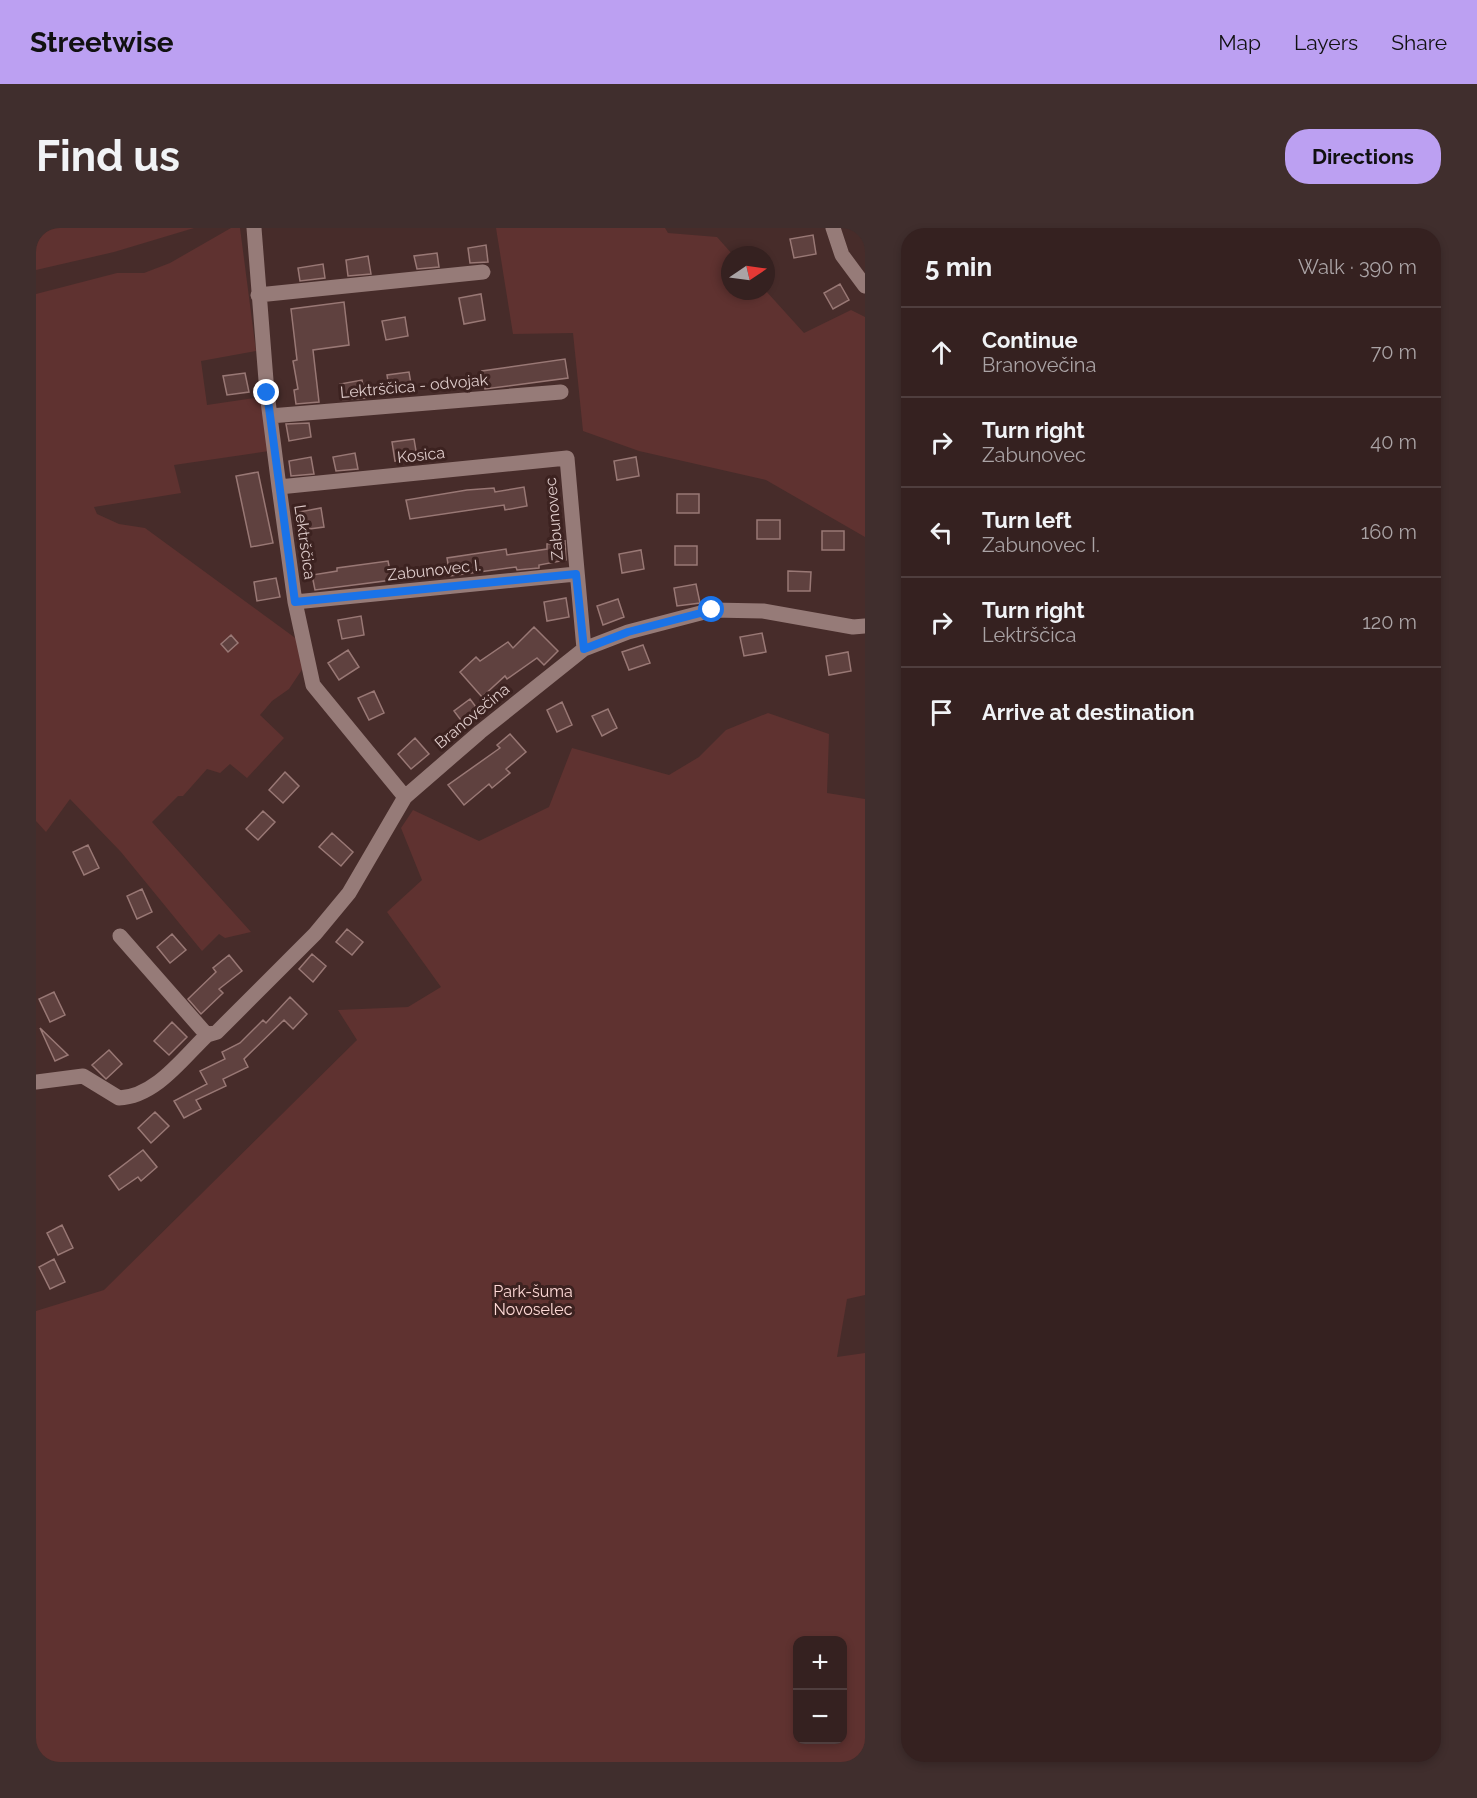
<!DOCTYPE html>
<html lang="en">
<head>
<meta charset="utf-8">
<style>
	body { margin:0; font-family:Raleway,sans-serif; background:#402e2d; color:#f1f3f6 }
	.controls { position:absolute; right:18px; bottom:18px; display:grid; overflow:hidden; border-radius:12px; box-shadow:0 3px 9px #0003 }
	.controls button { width:54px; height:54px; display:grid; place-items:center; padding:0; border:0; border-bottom:2px solid #4f3e3e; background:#352120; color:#f1f3f6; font:30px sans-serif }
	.compass { position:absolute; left:685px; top:18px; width:54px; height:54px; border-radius:50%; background:#352120; box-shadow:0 3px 9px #0003; rotate:77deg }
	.stop { position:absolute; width:18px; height:18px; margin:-14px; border:4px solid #1a73e8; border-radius:50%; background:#fff }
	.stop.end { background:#1a73e8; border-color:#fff; box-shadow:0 2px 6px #0008 }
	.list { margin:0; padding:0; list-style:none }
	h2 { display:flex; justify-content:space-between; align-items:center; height:78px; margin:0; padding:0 24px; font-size:26px }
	h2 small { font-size:20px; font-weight:400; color:#aaa3a5 }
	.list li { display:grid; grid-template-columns:39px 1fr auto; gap:18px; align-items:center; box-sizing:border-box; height:90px; padding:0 24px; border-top:2px solid #4f3e3e }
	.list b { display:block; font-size:22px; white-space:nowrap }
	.list p { margin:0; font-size:20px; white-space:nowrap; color:#aaa3a5 }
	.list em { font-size:20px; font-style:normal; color:#aaa3a5 }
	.icon { flex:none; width:33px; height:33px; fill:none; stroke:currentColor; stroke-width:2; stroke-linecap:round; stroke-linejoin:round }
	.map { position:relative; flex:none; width:829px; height:1534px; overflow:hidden; border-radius:24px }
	header { display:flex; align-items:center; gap:36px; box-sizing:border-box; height:84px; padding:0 30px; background:#bca0f2; color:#111 }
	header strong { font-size:28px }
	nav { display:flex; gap:33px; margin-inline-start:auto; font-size:21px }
	.intro { display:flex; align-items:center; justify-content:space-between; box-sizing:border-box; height:144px; padding:0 36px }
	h1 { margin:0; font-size:42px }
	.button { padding:15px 27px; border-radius:24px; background:#bca0f2; color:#111; font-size:21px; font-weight:700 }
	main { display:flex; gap:36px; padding:0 36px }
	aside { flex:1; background:#352120; border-radius:24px; box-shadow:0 3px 9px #0003 }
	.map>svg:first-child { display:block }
</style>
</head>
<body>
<header>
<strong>Streetwise</strong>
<nav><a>Map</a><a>Layers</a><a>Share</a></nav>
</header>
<div class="intro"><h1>Find us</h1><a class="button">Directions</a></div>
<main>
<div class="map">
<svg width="829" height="1534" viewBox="0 0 829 1534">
	<rect width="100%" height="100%" fill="#472c2a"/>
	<!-- green -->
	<path fill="#5f3230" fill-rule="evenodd" d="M0,0h158l-80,24 -78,18z
		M195,0h9l16,123 -55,10 6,44 54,-8 8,54 -95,14 7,28 -87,14 3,7 22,10 26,4 153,112 5,28 -14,21 -17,12 -12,14 24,23 -37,40 -17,-14 -10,9 -13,-4 -24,27h-5l-26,26 99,110 -26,6 -6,-4 -17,17 -81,-99 -51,-53 -24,33 -10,-11v-527l81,-21h27l26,-10z
		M460,0h169l3,5 49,4 16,18h-3v36h36l38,42 47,-23 14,7v220l-99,-57 -127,-29 -56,-20 -10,-98 -60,1z
		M732,485l61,21 -2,59 38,6v496l-18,4 -10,58 28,-4v409h-829v-451l68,-21 253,-250 -19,-30 70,-3 33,-20 -54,-75 35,-32 -21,-52 12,-18 66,31 70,-34 23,-59 97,27 30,-18 27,-27zM762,1412h44v100h-44z"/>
	<!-- building -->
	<path fill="#5f413f" stroke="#997875" stroke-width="1.5" d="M777,7l3,19 -22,4 -4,-19z
		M450,17l2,17 -18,1 -2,-15z
		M401,25l2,14 -22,2 -3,-13z
		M332,28l3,18 -23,2 -2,-16z
		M287,36l2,14 -25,3 -2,-13z
		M804,56l9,16 -16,9 -9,-16z
		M445,66l4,26 -21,4 -5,-26z
		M308,74l5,43 -36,5 6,52 -23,2 -2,-14 4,-1 -5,-28 4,-1 -6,-51z
		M369,89l3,19 -22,4 -4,-19z
		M529,131l3,19 -83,11 -3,-18z
		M373,144l3,18 -22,4 -3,-19z
		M209,145l4,19 -22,3 -4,-19z
		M326,152l3,18 -23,2 -2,-16z
		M273,195l2,14 -22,4 -3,-17z
		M378,211l3,18 -22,4 -3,-19z
		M319,225l3,16 -22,2 -3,-14z
		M275,229l3,17 -23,2 -2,-15z
		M600,229l3,19 -22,4 -3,-19z
		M222,244l15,71 -22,4 -15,-71z
		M488,259l3,19 -22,4 -1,-5 -94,14 -4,-19 61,-10 27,-2 1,4z
		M641,266h22v19h-22z
		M285,280l3,19 -22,3 -3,-18z
		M721,292h23v19h-23z
		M786,303h22v19h-22z
		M529,313l1,19 -27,5v3l-22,2 -1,-3 -66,9 -3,-18 59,-9 1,6 40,-6v-5z
		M639,318h22v19h-22z
		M605,322l3,19 -22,4 -3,-19z
		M352,333l4,19 -77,10 -3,-15 25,-4v-3z
		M752,343l23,1 -1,19h-22z
		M240,350l4,19 -23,4 -3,-19z
		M660,356l4,19 -23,3 -3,-18z
		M530,370l3,19 -22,4 -3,-19z
		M582,371l6,18 -21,8 -6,-19z
		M325,388l3,19 -22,4 -4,-19z
		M498,399l24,24 -14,14 -7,-7 -30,21 -2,-3 -23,21 -22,-25 16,-15 4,4 28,-19 5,6z
		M726,405l4,19 -22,4 -4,-19z
		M195,407l7,8 -10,9 -7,-8z
		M607,417l7,18 -21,7 -7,-18z
		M312,422l11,17 -20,13 -11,-17z
		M812,424l3,19 -22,4 -3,-19z
		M338,463l10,22 -15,7 -11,-22z
		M434,471l12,16 -16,12 -12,-16z
		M526,474l10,23 -15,7 -10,-22z
		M572,481l9,19 -15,8 -10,-20z
		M474,506l16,18 -20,17 4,4 -18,15 -3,-4 -25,21 -16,-20 52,-37 -3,-3z
		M379,510l14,16 -18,15 -13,-15z
		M249,544l14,14 -16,17 -14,-13z
		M227,583l12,11 -17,18 -12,-11z
		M296,605l21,19 -12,14 -22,-19z
		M52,617l11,23 -15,7 -11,-23z
		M106,661l10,23 -15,7 -10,-23z
		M311,701l16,13 -11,13 -16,-13z
		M136,706l14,16 -16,13 -13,-16z
		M276,726l14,12 -13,16 -14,-13z
		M193,727l13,16 -23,18 4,4 -22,21 -13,-15 28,-27 -3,-4z
		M18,764l11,23 -15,7 -11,-23z
		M254,769l17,17 -14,15 -9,-9 -40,39 4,8 -25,12 3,7 -30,14 5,9 -17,9 -10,-17 33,-17 -7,-13 25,-12 -3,-7 18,-9 23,-23 3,3z
		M136,794l15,15 -18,18 -15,-14z
		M4,800l28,27 -13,6z
		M73,822l13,14 -16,15 -14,-14z
		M119,884l14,14 -18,17 -13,-15z
		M107,922l14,17 -16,14 -3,-4 -19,13 -10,-14z
		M26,997l11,23 -15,7 -11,-22z
		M18,1031l11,23 -15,7 -11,-22z"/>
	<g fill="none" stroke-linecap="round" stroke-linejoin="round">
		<!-- minor -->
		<path stroke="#967b78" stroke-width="15" d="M218,0l13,165 12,94 16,115 18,83 92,112
			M797,0l9,27 23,31
			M222,67l225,-23
			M234,188l291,-24
			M243,259l288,-29 17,191
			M259,374l281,-28
			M84,708l87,99
			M0,854l47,-6 36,22c36,-1 64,-40 88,-63l10,-3 98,-98 34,-41 56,-96 75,-65 104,-83 44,-17 84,-22 51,1 90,16 12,-1"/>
	</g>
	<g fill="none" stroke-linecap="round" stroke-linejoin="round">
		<!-- route -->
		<path stroke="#1a73e8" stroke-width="8" d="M231,165l28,209 281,-28 8,75 44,-17 84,-22"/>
	</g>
	<g text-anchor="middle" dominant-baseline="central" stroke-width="6" stroke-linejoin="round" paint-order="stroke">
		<!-- street labels -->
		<g font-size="16" fill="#dfcccb" stroke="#3c2220">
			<text transform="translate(378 158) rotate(-5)">Lektrščica - odvojak</text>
			<text transform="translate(385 227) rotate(-6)">Kosica</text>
			<text transform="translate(518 291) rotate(-95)">Zabunovec</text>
			<text transform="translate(269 314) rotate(82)">Lektrščica</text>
			<text transform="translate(398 342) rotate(-6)">Zabunovec I.</text>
			<text transform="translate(436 488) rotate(-40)">Branovečina</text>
		</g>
		<!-- park labels -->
		<g font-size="16" fill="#fed9d6" stroke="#3c2220">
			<text x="497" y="1063">Park-šuma<tspan x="497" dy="18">Novoselec</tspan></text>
		</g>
	</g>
</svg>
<div class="controls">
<button>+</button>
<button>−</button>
</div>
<svg class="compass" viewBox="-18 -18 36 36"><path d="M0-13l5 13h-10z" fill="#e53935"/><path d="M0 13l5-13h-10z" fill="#aaa3a5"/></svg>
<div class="stop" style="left:676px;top:382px"></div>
<div class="stop end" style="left:231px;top:165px"></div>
</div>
<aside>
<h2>5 min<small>Walk · 390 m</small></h2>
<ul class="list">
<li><svg class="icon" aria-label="ahead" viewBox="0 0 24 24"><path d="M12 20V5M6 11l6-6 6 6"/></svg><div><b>Continue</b><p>Branovečina</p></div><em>70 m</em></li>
<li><svg class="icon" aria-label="right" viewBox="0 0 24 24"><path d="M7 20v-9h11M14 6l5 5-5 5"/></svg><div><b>Turn right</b><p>Zabunovec</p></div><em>40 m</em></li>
<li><svg class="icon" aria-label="left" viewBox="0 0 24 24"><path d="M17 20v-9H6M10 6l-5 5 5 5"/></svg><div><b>Turn left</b><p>Zabunovec I.</p></div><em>160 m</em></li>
<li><svg class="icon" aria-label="right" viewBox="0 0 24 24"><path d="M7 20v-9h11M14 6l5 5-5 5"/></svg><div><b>Turn right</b><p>Lektrščica</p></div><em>120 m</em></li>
<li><svg class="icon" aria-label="arrive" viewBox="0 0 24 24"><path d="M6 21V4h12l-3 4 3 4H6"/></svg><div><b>Arrive at destination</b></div></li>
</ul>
</aside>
</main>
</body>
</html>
